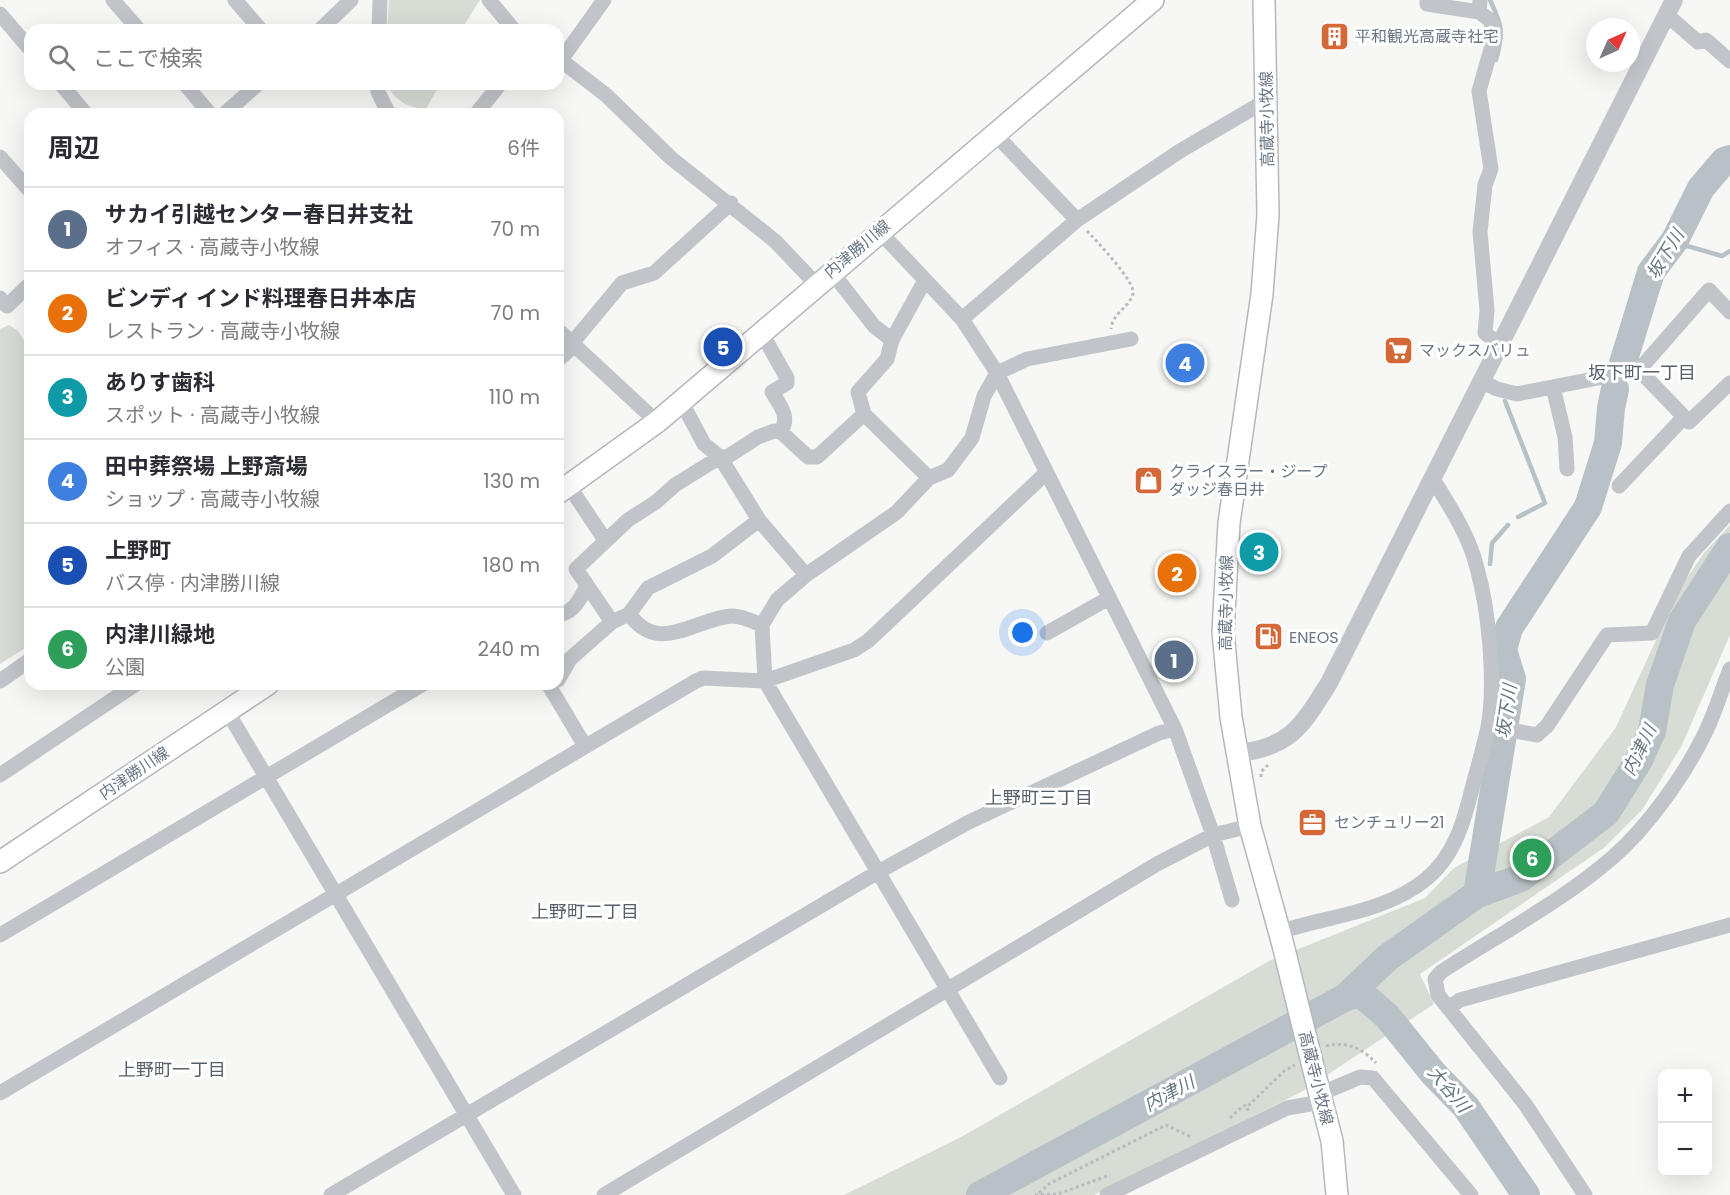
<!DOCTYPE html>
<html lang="ja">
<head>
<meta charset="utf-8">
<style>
	body { margin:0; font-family:Poppins,"Noto Sans JP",sans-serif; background:#f2f2f3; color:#2b2b33 }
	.controls { position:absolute; right:18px; bottom:18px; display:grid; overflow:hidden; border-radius:12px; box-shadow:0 6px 24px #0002 }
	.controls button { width:54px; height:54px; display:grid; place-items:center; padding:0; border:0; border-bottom:2px solid #e1e1e2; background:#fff; color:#2b2b33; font:30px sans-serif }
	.compass { position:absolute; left:1586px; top:18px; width:54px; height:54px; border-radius:50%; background:#fff; box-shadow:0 6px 24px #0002; rotate:45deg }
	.you { position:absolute; left:1023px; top:633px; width:21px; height:21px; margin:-15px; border:4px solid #fff; border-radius:50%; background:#1a73e8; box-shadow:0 0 0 9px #1a73e833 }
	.badge { display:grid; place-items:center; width:39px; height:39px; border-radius:50%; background:#0f766e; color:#fff; font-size:20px; font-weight:700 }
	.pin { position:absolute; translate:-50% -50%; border:3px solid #fff; box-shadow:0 2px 6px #0006 }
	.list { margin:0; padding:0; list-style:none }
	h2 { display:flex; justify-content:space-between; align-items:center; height:78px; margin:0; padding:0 24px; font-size:26px }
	h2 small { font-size:20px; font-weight:400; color:#7c7c81 }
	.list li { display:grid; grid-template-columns:39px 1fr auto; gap:18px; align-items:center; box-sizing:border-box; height:84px; padding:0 24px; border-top:2px solid #e1e1e2 }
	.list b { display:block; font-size:22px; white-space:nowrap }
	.list p { margin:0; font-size:20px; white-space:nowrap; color:#7c7c81 }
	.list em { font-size:20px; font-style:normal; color:#7c7c81 }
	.icon { flex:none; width:33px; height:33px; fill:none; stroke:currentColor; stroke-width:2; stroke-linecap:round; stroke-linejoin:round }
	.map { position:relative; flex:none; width:1730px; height:1195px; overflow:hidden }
	.search { position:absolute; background:#fff; box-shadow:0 6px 24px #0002; left:24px; top:24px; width:540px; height:66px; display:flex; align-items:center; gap:15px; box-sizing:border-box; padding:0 21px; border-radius:18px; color:#7c7c81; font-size:22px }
	.panel { position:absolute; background:#fff; box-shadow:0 6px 24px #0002; left:24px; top:108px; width:540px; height:582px; border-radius:18px }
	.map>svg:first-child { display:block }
</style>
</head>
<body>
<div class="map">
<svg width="1730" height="1195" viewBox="0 0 1730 1195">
	<rect width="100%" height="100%" fill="#f7f8f5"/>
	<!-- green -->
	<path fill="#d7dcd5" d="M389,0h91l-19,30h-74z
		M386,84h54l-14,25c-20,-2 -30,-8 -40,-25z
		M9,325l9,6 12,19v295l-30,19v-335z
		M1730,525v110l-49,112 -39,63 -37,37 -185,127 14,30 -131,87 -209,104h-250l117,-58 308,-176 156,-63 29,-30 95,-51 67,-90 64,-139 24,-35z"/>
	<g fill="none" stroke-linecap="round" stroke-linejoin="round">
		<!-- stream -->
		<path stroke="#b8c1c6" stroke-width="4.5" d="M1490,0c12,25 14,32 6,60
			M1675,240l5,4 42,12 8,-5
			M1505,401l40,102 -27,14
			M1490,564l2,-21 16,-18
			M1503,621l6,7"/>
		<!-- river -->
		<path stroke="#b8c1c6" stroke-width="28" d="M1623,363l28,-91 24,-32 26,-52 23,-27 6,-2
			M1477,894l44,-16 85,-65 33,-53 13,-29 8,-46 22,-64 48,-74
			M1346,997l41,-39 90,-64 35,-215 -9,-29 6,-22 79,-121 20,-64 3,-35 4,-19
			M980,1195l366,-198 14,-4 27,23 46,57 33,34 60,88"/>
		<defs>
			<path id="secondary" d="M1264,0l4,215 -6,79 -33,229 -6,109 8,85 19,109 32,115
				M558,493l99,-71 496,-422
				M0,862l268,-178
				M1318,1087l14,54 5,54"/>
		</defs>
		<!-- secondary casing -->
		<use href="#secondary" stroke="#b4b8bd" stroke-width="24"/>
		<!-- path -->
		<path stroke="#b9bcbe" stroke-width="3" stroke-dasharray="3 3" stroke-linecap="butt" d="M1087,231c9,9 50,53 46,63 -4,14 -20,18 -22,35
			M1261,777v-5l7,-7
			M1326,1046c20,-5 36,2 50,17
			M1248,1111l-1,-4 37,-36 11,-6
			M1230,1118l13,-12 7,-2
			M1039,1193l10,-9 117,-59 25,12
			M1035,1195l23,-1 52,-19"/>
		<!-- minor -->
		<path stroke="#c1c4c8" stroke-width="15" d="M113,0l26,30
			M235,0l26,30
			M489,0l25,30
			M1427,0v4l52,8
			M1480,0l-1,12 11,8 5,15 -16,56 12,78 -6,16 -5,47 7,78 -2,23 16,13
			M0,14l30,35
			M1667,15l31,27 8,-2 24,21
			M320,30l31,-30
			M379,30l1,-30
			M558,58l48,37 65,63 104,83 41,43
			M561,60l43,-60
			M61,84l25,30
			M185,84l25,30
			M378,84v8l11,22
			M224,114l34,-30
			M476,114l24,-30
			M994,133l83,87
			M0,157l30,34
			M879,231l83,88 35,54 178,356 38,106 19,65
			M831,271l43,55 18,14
			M925,280l-33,60 -5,19 -29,33 6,22 65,64
			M0,298l7,8 23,-22
			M962,319l115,-99 103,-69 87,-51
			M558,330l99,92
			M761,332l26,46v5l-15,9c9,15 18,24 9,40
			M573,342l49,-59 32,-10 77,-70
			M558,360l18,-16
			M1639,370l50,52 41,-39
			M1483,382l14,7 20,5 122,-24 70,-80 21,22
			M1553,387l12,50 2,32
			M681,401l23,43 16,13h7l31,-20 16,-6 7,1 27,25h9l47,-43
			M569,486l36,54
			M1619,486l65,-69
			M629,614c30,41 63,6 102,2 9,-1 23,6 31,9
			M558,615c17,-3 21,-15 29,-29
			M612,622l-36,-53 52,-49 28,-18 19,-17 45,-28 39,63 47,55
			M1047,633l62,-35
			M558,680l12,-21 42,-37 17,-8 19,-26 64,-32 47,-36
			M0,681l30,-21
			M548,684l37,62
			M227,711l287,484
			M1488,726l49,9 10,-9 60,-91 45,-2 37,-77 41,-45
			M0,775l136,-91
			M1279,932c48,-16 105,-19 146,-52 30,-24 39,-59 48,-95 5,-19 11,-39 15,-58 8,-44 1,-116 -11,-159 -8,-33 -27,-61 -44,-89
			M0,935l423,-251
			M1448,1008l12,-8 270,-75
			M1000,1078l-235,-397 -3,-56 15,-25 29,-25 91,-63 32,-34 19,-8 24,-32 12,-42 13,-23 30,-14 104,-20
			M0,1093l696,-412 7,-3 62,3 89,-31 14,-9 178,-168
			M1320,1094l40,-17 13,1 98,117
			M331,1195l547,-323 91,-50 190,-89 16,-4
			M604,1195l553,-331 56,-29 37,-9
			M1107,1195l180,-87 35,-6
			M1585,1195l-60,-91 -87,-109 -3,-16 6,-7c57,-37 120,-70 171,-114 36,-31 75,-86 95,-129 9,-19 15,-40 23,-60"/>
		<!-- tertiary -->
		<path stroke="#c1c4c8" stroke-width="18" d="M1237,753c53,-5 65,-27 92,-70l345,-683"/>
		<!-- secondary -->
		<use href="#secondary" stroke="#fff" stroke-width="21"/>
		<defs>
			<path id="secondary-bridge" d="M1282,941l36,146"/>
		</defs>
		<!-- secondary-bridge casing -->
		<use href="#secondary-bridge" stroke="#b4b8bd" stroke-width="24" stroke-linecap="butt"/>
		<!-- secondary-bridge -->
		<use href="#secondary-bridge" stroke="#fff" stroke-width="21"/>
	</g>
	<!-- icons -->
	<defs>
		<symbol id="building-square" viewBox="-11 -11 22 22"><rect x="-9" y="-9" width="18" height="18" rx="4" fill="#d56837" stroke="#fff"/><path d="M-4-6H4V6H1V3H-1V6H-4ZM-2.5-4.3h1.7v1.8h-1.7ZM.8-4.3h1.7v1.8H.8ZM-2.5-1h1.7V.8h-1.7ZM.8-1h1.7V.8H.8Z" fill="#fff"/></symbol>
		<symbol id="supermarket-square" viewBox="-11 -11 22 22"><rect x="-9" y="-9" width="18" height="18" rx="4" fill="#d56837" stroke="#fff"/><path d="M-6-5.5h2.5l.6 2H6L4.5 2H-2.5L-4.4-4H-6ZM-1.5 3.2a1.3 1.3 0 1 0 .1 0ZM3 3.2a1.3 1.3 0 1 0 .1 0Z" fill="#fff"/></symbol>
		<symbol id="shop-square" viewBox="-11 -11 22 22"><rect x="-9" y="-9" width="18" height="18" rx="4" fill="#d56837" stroke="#fff"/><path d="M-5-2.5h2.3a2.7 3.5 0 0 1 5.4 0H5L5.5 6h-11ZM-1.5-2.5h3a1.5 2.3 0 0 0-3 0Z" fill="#fff"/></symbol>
		<symbol id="fuel-square" viewBox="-11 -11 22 22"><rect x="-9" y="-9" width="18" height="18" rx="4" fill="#d56837" stroke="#fff"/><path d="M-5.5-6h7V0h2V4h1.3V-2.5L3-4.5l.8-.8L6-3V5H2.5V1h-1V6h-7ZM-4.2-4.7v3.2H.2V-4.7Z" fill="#fff"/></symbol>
		<symbol id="office-square" viewBox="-11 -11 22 22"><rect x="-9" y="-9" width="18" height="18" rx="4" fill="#d56837" stroke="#fff"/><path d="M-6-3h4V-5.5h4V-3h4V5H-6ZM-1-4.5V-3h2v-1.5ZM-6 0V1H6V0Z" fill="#fff"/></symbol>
	</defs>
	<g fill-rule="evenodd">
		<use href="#building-square" x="1318" y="20" width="33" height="33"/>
		<use href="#supermarket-square" x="1382" y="334" width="33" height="33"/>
		<use href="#shop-square" x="1132" y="464" width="33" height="33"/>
		<use href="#fuel-square" x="1252" y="620" width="33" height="33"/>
		<use href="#office-square" x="1296" y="806" width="33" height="33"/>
	</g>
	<g text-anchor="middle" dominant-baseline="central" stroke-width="6" stroke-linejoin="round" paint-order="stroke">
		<!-- poi labels -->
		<g font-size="16" fill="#697684" stroke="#fff" text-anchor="start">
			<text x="1355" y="36">平和観光高蔵寺社宅</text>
			<text x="1419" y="350">マックスバリュ</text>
			<text x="1169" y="471">クライスラー・ジープ<tspan x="1169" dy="18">ダッジ春日井</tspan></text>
			<text x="1289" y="637">ENEOS</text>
			<text x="1334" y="822">センチュリー21</text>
		</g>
		<!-- street labels -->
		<g font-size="16" fill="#697684" stroke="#fff">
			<text transform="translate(1267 119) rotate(-91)">高蔵寺小牧線</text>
			<text transform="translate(857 249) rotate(-40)">内津勝川線</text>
			<text transform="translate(1226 603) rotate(-89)">高蔵寺小牧線</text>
			<text transform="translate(134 773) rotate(-34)">内津勝川線</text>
			<text transform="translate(1316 1078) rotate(76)">高蔵寺小牧線</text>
		</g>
		<!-- water labels -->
		<g font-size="18" font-style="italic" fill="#65777f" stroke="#fff">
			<text transform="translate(1665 254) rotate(-59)">坂下川</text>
			<text transform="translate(1506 711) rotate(-82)">坂下川</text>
			<text transform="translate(1639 750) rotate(-64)">内津川</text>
			<text transform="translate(1449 1089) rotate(50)">大谷川</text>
			<text transform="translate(1169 1093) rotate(-28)">内津川</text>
		</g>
		<!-- neighbourhood labels -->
		<g font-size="18" fill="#566069" stroke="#fff">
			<text x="1642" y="372">坂下町一丁目</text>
			<text x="1039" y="797">上野町三丁目</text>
			<text x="585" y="911">上野町二丁目</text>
			<text x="172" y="1069">上野町一丁目</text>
		</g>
	</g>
</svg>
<div class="controls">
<button>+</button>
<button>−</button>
</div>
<svg class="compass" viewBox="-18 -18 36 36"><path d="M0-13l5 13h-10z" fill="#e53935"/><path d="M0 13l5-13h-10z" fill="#7c7c81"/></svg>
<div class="you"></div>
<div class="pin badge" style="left:1174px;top:660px;background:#5c6f8a">1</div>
<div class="pin badge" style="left:1177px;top:573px;background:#e8710a">2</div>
<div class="pin badge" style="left:1259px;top:552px;background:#0f9aa8">3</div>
<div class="pin badge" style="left:1185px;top:363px;background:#3f7fe0">4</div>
<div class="pin badge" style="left:723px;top:347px;background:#1a4fb4">5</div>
<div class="pin badge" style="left:1532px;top:858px;background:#2e9e5b">6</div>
<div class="search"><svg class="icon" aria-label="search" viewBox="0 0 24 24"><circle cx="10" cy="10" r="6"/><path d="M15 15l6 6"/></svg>ここで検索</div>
<section class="panel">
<h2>周辺<small>6件</small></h2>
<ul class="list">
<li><span class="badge" style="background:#5c6f8a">1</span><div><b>サカイ引越センター春日井支社</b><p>オフィス · 高蔵寺小牧線</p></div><em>70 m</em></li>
<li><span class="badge" style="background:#e8710a">2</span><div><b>ビンディ インド料理春日井本店</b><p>レストラン · 高蔵寺小牧線</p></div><em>70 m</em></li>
<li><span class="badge" style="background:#0f9aa8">3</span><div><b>ありす歯科</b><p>スポット · 高蔵寺小牧線</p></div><em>110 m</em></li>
<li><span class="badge" style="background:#3f7fe0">4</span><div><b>田中葬祭場 上野斎場</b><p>ショップ · 高蔵寺小牧線</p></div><em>130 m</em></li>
<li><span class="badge" style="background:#1a4fb4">5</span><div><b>上野町</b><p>バス停 · 内津勝川線</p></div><em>180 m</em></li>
<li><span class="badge" style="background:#2e9e5b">6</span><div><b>内津川緑地</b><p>公園</p></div><em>240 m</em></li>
</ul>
</section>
</div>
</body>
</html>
